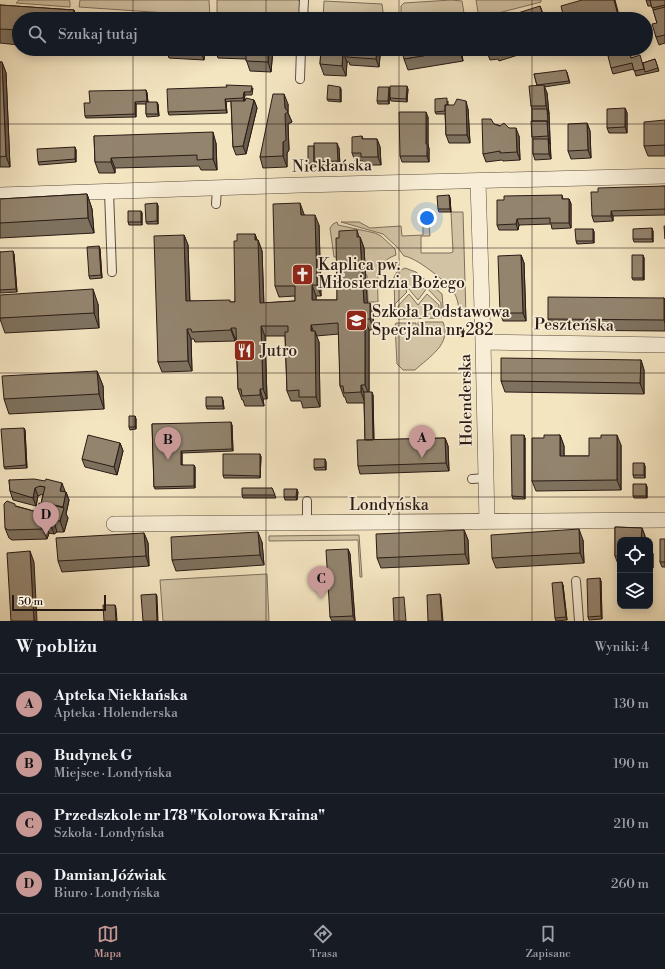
<!DOCTYPE html>
<html lang="pl">
<head>
<meta charset="utf-8">
<style>
	body { margin:0; font-family:"Libre Bodoni",serif; background:#20242c; color:#f1f3f6 }
	.controls { position:absolute; right:12px; bottom:12px; display:grid; overflow:hidden; border-radius:8px; box-shadow:0 2px 10px #0003 }
	.controls button { width:36px; height:36px; display:grid; place-items:center; padding:0; border:0; border-bottom:1px solid #363941; background:#171b24; color:#f1f3f6; font:20px sans-serif }
	.scale { position:absolute; left:12px; bottom:10px; width:94px; box-sizing:border-box; padding-left:4px; border:2px solid #2a1b15; border-top:0; font-size:11px; line-height:14px; white-space:nowrap; color:#2a1b15; -webkit-text-stroke:3px #f8eed7; paint-order:stroke }
	.you { position:absolute; left:427px; top:218px; width:14px; height:14px; margin:-10px; border:3px solid #fff; border-radius:50%; background:#1a73e8; box-shadow:0 0 0 6px #1a73e833 }
	.badge { display:grid; place-items:center; width:26px; height:26px; border-radius:50%; background:#c59692; color:#111; font-size:13px; font-weight:700 }
	.pin { position:absolute; translate:-50% -33px; filter:drop-shadow(0 1px 2px #0008) }
	.pin::after { content:''; position:absolute; top:21px; width:14px; height:12px; background:inherit; clip-path:polygon(0 0,100% 0,50% 100%) }
	.list { margin:0; padding:0; list-style:none }
	h2 { display:flex; justify-content:space-between; align-items:center; height:52px; margin:0; padding:0 16px; font-size:17px }
	h2 small { font-size:13px; font-weight:400; color:#9ea1a6 }
	.list li { display:grid; grid-template-columns:26px 1fr auto; gap:12px; align-items:center; box-sizing:border-box; height:60px; padding:0 16px; border-top:1px solid #363941 }
	.list b { display:block; font-size:15px; white-space:nowrap }
	.list p { margin:0; font-size:13px; white-space:nowrap; color:#9ea1a6 }
	.list em { font-size:13px; font-style:normal; color:#9ea1a6 }
	.icon { flex:none; width:22px; height:22px; fill:none; stroke:currentColor; stroke-width:2; stroke-linecap:round; stroke-linejoin:round }
	.map { position:relative; flex:none; width:665px; height:621px; overflow:hidden }
	.search { position:absolute; background:#171b24; box-shadow:0 2px 10px #0003; left:12px; right:12px; top:12px; height:44px; display:flex; align-items:center; gap:10px; box-sizing:border-box; padding:0 14px; border-radius:22px; color:#9ea1a6; font-size:15px }
	.sheet { height:292px; background:#171b24 }
	nav { display:flex; justify-content:space-around; align-items:center; box-sizing:border-box; height:56px; border-top:1px solid #363941; background:#171b24; font-size:11px; color:#9ea1a6 }
	nav a { display:grid; justify-items:center; gap:2px }
	nav .on { color:#c59692 }
	.map>svg:first-child { display:block }
</style>
</head>
<body>
<div class="map">
<svg width="665" height="621" viewBox="0 0 665 621">
	<rect width="100%" height="100%" fill="#f4e5c1"/>
	<filter id="stains"><feTurbulence type="fractalNoise" baseFrequency=".005" numOctaves="4"/><feColorMatrix values="0 0 0 0 .2 0 0 0 0 .09 0 0 0 0 .02 0 0 0 .5 -.17"/></filter>
	<radialGradient id="worn" r=".72"><stop offset=".6" stop-color="#630" stop-opacity="0"/><stop offset="1" stop-color="#630" stop-opacity=".3"/></radialGradient>
	<!-- green -->
	<path fill="#d2c3a4" stroke="#7e6f5c" d="M19,0h50l1,2v5l-54,-4z
		M80,0h129l1,16 -131,-9z
		M217,0h81l2,2 -1,17 -82,-3z
		M451,0l11,1 3,18h-64v-13l3,-3z
		M476,0h65v2l-62,16z
		M324,1l58,3 2,15h-61z
		M451,212h12l3,104 -7,-1c0,-8 -1,-18 -7,-25 -8,-10 -35,-32 -48,-34l-6,-8 -15,-14 -42,-12h18l11,6 31,-2 1,10 21,-1v-11h6l1,12h-9v17h29l3,-1z
		M337,222l1,3 37,8 6,3 14,13 1,6c-23,8 -18,26 -18,47h-10l-1,-27 -27,-18h-6l-4,-29 3,-4z
		M405,268l11,4 26,22 2,23h-3v-14l-14,-15 -9,12 -10,-12 -2,3 1,1 -12,12v14l-1,-41 3,-5z
		M409,294l9,11 9,-11 12,11v13l-41,1v-13z
		M418,322h25c9,22 -14,35 -28,48h-12l-6,-6 -2,-39 1,-2h20v5l2,1z
		M359,535l3,42h-2l-2,-37 -89,1v-5z
		M267,574l2,47h-106l-3,-41z"/>
	<g fill="none" stroke-linecap="round" stroke-linejoin="round">
		<defs>
			<path id="service" d="M303,19l1,-19
				M300,79l1,-30
				M109,192l3,80
				M216,204l1,-16
				M472,479l14,-1
				M307,501v22
				M576,581l3,40"/>
			<path id="minor" d="M478,181l5,161 4,180
				M0,195l301,-10 364,-9
				M483,342l182,3
				M114,524l551,-4"/>
		</defs>
		<!-- service casing -->
		<use href="#service" stroke="#5c4e40" stroke-width="10"/>
		<!-- minor casing -->
		<use href="#minor" stroke="#5c4e40" stroke-width="16"/>
		<!-- service -->
		<use href="#service" stroke="#f8eed7" stroke-width="8"/>
		<!-- minor -->
		<use href="#minor" stroke="#f8eed7" stroke-width="15"/>
	</g>
	<!-- wall -->
	<path fill="#7e725f" stroke="#2a1b15" d="M646,0h19v43l-6,2 -3,-8 1,-14 -5,-17h-4z
		M0,5l74,5 2,7 55,2h-112v26l-19,-2z
		M128,49h77l-1,11 -35,-2 -2,-6z
		M215,49h58l-2,23 -21,-1 -4,-12 -28,-1z
		M321,49h60v7h-1l-1,11 -29,-2 -1,-3h-2l-1,14 -22,-1 -4,-11z
		M461,49l2,12 -55,9 -4,-11z
		M486,49h51l-38,12 -1,-2 -8,1z
		M562,49h12v1l-11,4z
		M632,57l11,6 12,-4 4,12 -23,5 -2,-7 -21,5 -2,-6z
		M0,62h2l4,11 4,94h-10z
		M567,72l3,11 -26,4 3,6 2,21 2,45 -16,1 -2,-6v-15l-1,-2v-28l-1,-3 6,-20 -3,-12z
		M389,87l1,3 -1,14h-11l-1,-3z
		M253,88l-1,7h-7l-1,6 10,-1 3,8 -11,46 -10,1 -3,-8 -2,-46 -5,1 1,11 -58,2 -1,-3z
		M341,89v13l-13,-1 -1,-2z
		M408,89l-1,13 -16,-1 -1,-3z
		M146,90l1,3 1,9 10,2 1,12 -12,1 -1,-3v-10h-10v13l-50,1 -1,-2 5,-13z
		M448,101v4l20,4 2,34h-21l-3,-8 -1,-21h-9l-1,-2z
		M288,104v9l4,9 -4,2 1,26 -2,3v14l-24,1 -3,-11z
		M625,108l2,5v20h-18l-2,-5z
		M428,117v27l1,5v13h-27l-2,-6z
		M665,120v36h-17l-4,-10z
		M587,123l3,8 1,27 -20,1 -3,-8z
		M494,124l15,4 10,8 1,24 -17,1 -1,-1 -16,2 -3,-8z
		M94,136l122,7 1,27h-16l-2,-4 -84,2v5h-16l-4,-11z
		M362,136l1,3h14l3,8 1,18h-17l-1,-4h-8l-3,-8z
		M75,147l1,3v12l-37,3 -1,-3z
		M339,148l1,18 -24,1h-7l-1,-3z
		M665,186v29l-52,1v5l-19,1 -2,-6 6,-24z
		M87,194l5,15 2,24 -94,5v-39z
		M449,195l1,3 1,14h-12l-1,-3z
		M562,195l1,4h6l2,5v24l-19,1 -1,-5 -32,1 -1,5h-19l-2,-5z
		M157,203l1,3v18h-11l-1,-2z
		M141,211l1,2v12h-13l-1,-3z
		M304,214v1l15,10 2,71h-5v4h21l2,-62 18,-8 2,7h1l4,11 3,55 6,10 1,17h-5v62l4,3 1,45 71,-2 3,8 1,25 -89,3 -2,-8 7,-26 -1,-37h-17l-2,-6h-1l-4,-11 -1,-52 -23,2 3,6 1,65 -17,1 -2,-7h-10l-4,-10 -2,-55h-20l2,63h-4l1,7h-19l-2,-6h-1l-4,-11 -2,-51h-1v3l-40,1 -1,-3h-3l1,32 -30,1 -4,-10 26,-127 4,10 2,56 45,1 2,-61 18,-7 2,6h1l4,11 2,52 31,-2v-5l-16,1 -4,-11z
		M593,229l1,3v11l-17,1 -1,-3z
		M653,231v11h-19l-1,-3z
		M100,249l2,29 -12,1 -1,-3z
		M0,252l14,2 3,38 -17,1z
		M521,255l3,8 2,58h-23l-3,-8z
		M643,255l1,3v22h-11l-1,-2z
		M664,298l1,1v32l-113,-1 -4,-11z
		M98,304l1,24 -94,5 -5,-14v-1z
		M464,331l-1,6 -5,-2 -1,-2z
		M641,360l3,10v24l-139,-2 -4,-11z
		M97,371l6,15 1,23 -95,5 -5,-15z
		M223,400l1,9h-17l-1,-3z
		M135,416l1,3v10l-6,1 -1,-3z
		M152,424l80,1 1,26 -51,2v12l13,2v21l-40,1 -1,-2z
		M25,430l2,38 -22,1 -1,-2z
		M560,435l4,11v10h25l32,-11v45l-85,1 -4,-10 12,-43z
		M525,438v61h-12l-1,-3z
		M120,443l3,8 -6,24 -32,-8 -3,-8z
		M260,454l1,3 -1,21h-36l-1,-3z
		M325,459l1,3v8h-11l-1,-2z
		M645,466v12h-11l-1,-3z
		M9,480l56,11 -1,1h2l3,8 -3,14 2,4 -4,14h-7l-3,2 -5,-1 -2,6 -35,1 -3,-2 -4,-10 11,-22 21,6 4,-8 2,-10 -5,2 -2,10 -23,-6 -3,-9z
		M646,484l1,3v11h-13l-1,-2z
		M272,488l4,10h-33l-1,-3z
		M298,492l-1,8h-12l-1,-3z
		M615,527l27,1 3,8v4h-25v24h-2l-3,-8z
		M464,530l4,10 1,24 -88,4 -4,-10z
		M144,533l4,10 1,23 -87,6 -4,-11z
		M665,539v28h-3l-2,-5z
		M583,540l1,23 -88,5 -4,-10z
		M262,542l2,23 -88,6 -4,-11z
		M348,549l2,5 5,67h-23l-2,-4z
		M650,551h2l1,3v14h-3z
		M601,581l1,38 -13,1 -1,-3z
		M563,585l4,35 -11,1 -1,-3z"/>
	<!-- shaded-wall -->
	<path fill="#675c4d" stroke="#2a1b15" d="M614,0h1l5,19h-1z
		M540,6l4,10 1,3h-1z
		M74,10l3,9h-4z
		M201,49h4l-1,11 -3,-8z
		M268,49h5l-2,23 -3,-10z
		M377,49l3,7 -1,11 -3,-8z
		M379,49h2v7z
		M459,49h2l2,12 -4,-11z
		M343,51l4,11 -1,14 -4,-10z
		M2,62l4,11 4,94 -4,-11z
		M544,85l3,8 2,21 -3,-8z
		M407,86l1,3 -1,13 -1,-3z
		M340,87l1,2v13l-1,-2z
		M389,87l1,3 -1,14 -1,-3z
		M146,90l1,3 1,11 -1,-3z
		M244,92l1,3 -1,6 -1,-3z
		M284,94l4,10v9l4,9 -4,2 1,26 -2,3v14l-4,-11v-14l2,-34z
		M225,99l1,3 1,11 -1,-3z
		M254,100l3,8 -11,46 -3,-8z
		M466,101l2,8 2,34 -3,-8z
		M135,102l1,2v13l-1,-3z
		M157,102l1,2 1,12 -1,-2z
		M625,108l2,5v20l-2,-6z
		M547,109l2,5 1,30 -2,-8 -1,-15z
		M426,112l2,5v27l1,5v13l-2,-6 -1,-12z
		M587,123l3,8 1,27 -3,-8z
		M516,128l3,8 1,24 -3,-8z
		M213,132l3,11 1,27 -4,-11z
		M377,139l3,8 1,18 -3,-8z
		M548,139l2,5 1,15 -2,-5z
		M337,143l2,5 1,18 -2,-5z
		M75,147l1,3v12l-1,-3z
		M111,158l4,10v5l-4,-11z
		M87,194l5,15 2,24 -6,-15z
		M449,195l1,3 1,14 -1,-3z
		M569,199l2,5v24l-2,-5z
		M157,203l1,3v18l-1,-3z
		M300,203l4,11 1,12 -4,-11z
		M141,211l1,2v12l-1,-3z
		M611,211l2,5v5l-2,-5z
		M315,215l4,10 2,71 -4,-11z
		M517,219l2,6 -1,5 -2,-6z
		M652,228l1,3v11l-1,-3z
		M593,229l1,3v11l-1,-2z
		M255,234l3,9v-3l4,11 2,62 -4,-10z
		M184,235l4,10 2,66 -4,-10z
		M360,237l4,11 4,66 -4,-11z
		M99,246l1,3 2,29 -1,-3z
		M13,251l1,3 3,38 -1,-3z
		M521,255l3,8 2,58 -3,-8z
		M643,255l1,3v22l-1,-2z
		M312,285l4,11v15l-4,-11z
		M93,289l5,15 1,24 -5,-15z
		M664,298l1,1v24l-1,-3z
		M370,303l3,10 1,17 -4,-11z
		M365,319l4,11v65l-4,-10z
		M311,325l4,10v-4l4,11 1,65 -4,-10z
		M261,326l4,10 2,63 -4,-10z
		M231,328l4,10v3l-4,-11z
		M463,328l1,3 -1,6 -1,-3z
		M187,329l4,10 1,32 -4,-10z
		M641,360l3,10v24l-4,-11z
		M97,371l6,15 1,23 -5,-15z
		M361,385l4,10v8l-4,-11z
		M260,389l3,10 1,7 -4,-11z
		M372,392l1,3 1,53 -1,-3z
		M222,397l1,3 1,9 -1,-3z
		M135,416l1,3v10l-1,-2z
		M231,422l1,3 1,26 -1,-2z
		M24,428l1,2 2,38 -1,-3z
		M524,435l1,3v61l-1,-2z
		M560,435l4,11v21l-4,-11z
		M617,435l4,10v45l-4,-10z
		M445,438l3,8 1,25 -3,-8z
		M120,443l3,8 -6,24 -3,-8z
		M181,451l1,2v15l-1,-3z
		M260,454l1,3 -1,21z
		M325,459l1,3v8l-1,-3z
		M644,463l1,3v12l-1,-3z
		M194,465l1,2v21l-1,-2z
		M62,483l3,8 -3,8 -2,-8z
		M646,484l1,3v11l-1,-2z
		M35,488l3,8 -2,10 -3,-8z
		M297,489l1,3 -1,8 -1,-3z
		M66,492l3,8 -3,14 2,4 -4,14 -4,-11z
		M54,521l3,11 -3,2 -4,-10z
		M45,522l4,11 -2,6 -4,-10z
		M642,528l3,8v4h-4z
		M579,529l4,11 1,23 -4,-10z
		M464,530l4,10 1,24 -4,-10z
		M258,532l4,10 2,23 -4,-10z
		M144,533l4,10 1,23 -3,-10z
		M348,549l2,5 5,67 -2,-5z
		M30,551l4,11 3,59h-3z
		M652,551l1,3v14l-1,-2z
		M600,578l1,3 1,38 -1,-3z
		M562,582l1,3 4,35 -1,-3z
		M156,594l1,2 1,25h-1z
		M440,594l1,3 2,24h-1z
		M115,605l1,3 1,13h-1z"/>
	<!-- building -->
	<path fill="#93846e" stroke="#2a1b15" d="M582,0h32l5,19h-55l-3,-13z
		M650,0h15v5l-13,3z
		M0,5l74,5 -1,9h-54v11l-19,-1z
		M540,6l4,13h-45z
		M665,7v28l-9,2 -4,-13 5,-1 -4,-13z
		M76,15l55,4h-55z
		M166,49h35v3l-35,-2z
		M215,49h29v2z
		M246,49h22v13l-22,-1z
		M321,49h25v2h-3l-1,15 -22,-2z
		M347,49h30l-1,10 -29,-2z
		M401,49h58v1l-55,9z
		M562,49h6l-6,2z
		M629,50l2,8 9,-3 4,14 -10,2 -2,-8 -21,5 -3,-12z
		M655,59l3,9 -13,4 -2,-9z
		M0,62h2l4,94 -6,1z
		M566,70l3,11 -32,4 -3,-11z
		M226,85l26,1 -1,6h-7l-1,6 -18,1 1,11 -58,2 -1,-23 60,-2z
		M328,85l12,2v13l-13,-1z
		M544,85l2,21h-15l-2,-20z
		M390,86h17l-1,13 -16,-1z
		M378,87h11l-1,14h-11z
		M146,90l1,11 -12,1v12l-50,2 -1,-13h6l-1,-12z
		M273,94h11l1,14 3,4 -3,2 1,26 -3,2v14l-23,1z
		M246,98l8,2 -11,46 -10,1 -2,-46h14z
		M447,98v7h-2v6l-10,1v-13z
		M457,99l9,2 1,34h-21l-1,-30h9z
		M146,102h11l1,12h-12z
		M625,108v19l-18,1v-19z
		M532,109h15l1,14 -1,-2h-15z
		M399,112h27v32h1v12h-27z
		M482,119h9l3,5 6,2 4,-3 5,5h7l1,24 -17,1v-2l-17,3z
		M665,120v25l-21,1v-24z
		M531,121h16l1,15 -16,1z
		M587,123l1,27 -20,1v-27z
		M213,132v27l-16,1v-5l-86,3v4h-16l-1,-26z
		M362,136v3h15l1,18h-17v-4h-9v-16z
		M533,139h15l1,15h-16z
		M314,143h23l1,18 -24,1z
		M308,146h6v16l1,2h-7z
		M75,147v12l-37,3 -1,-13z
		M665,186v23l-54,2v5h-19l-1,-24h7v-4z
		M87,194l1,24 -88,5v-24z
		M449,195l1,14h-12l-1,-13z
		M562,195v4h7v24h-19v-5l-33,1 -1,5 -19,1v-25h7v-4z
		M157,203v18l-11,1 -1,-18z
		M300,203l1,12h14l2,70h-5v15h25l-1,-62h3v-7l18,-1v7h3l4,66h6v16h-5v66h-4v7l-17,1 -1,-7h-3l-2,-63 -27,2v6h4l1,66h-17v-7l-12,1 -2,-59h3v-6h-27l2,63h-3v6l-18,1 -1,-7h-3l-2,-61h-5v2l-39,2 -1,-3h-4l1,32 -30,1 -4,-126 30,-1 2,66 44,-1v2h5l-1,-61h3v-7h18v6h3l2,63 35,-2v-15h-20l-2,-82z
		M128,211h13v11h-13z
		M664,226h1v13z
		M652,228v11h-19v-10z
		M575,229h18v12h-17z
		M99,246l2,29 -12,1 -2,-29z
		M13,251l3,38 -16,1v-38z
		M521,255l2,58h-23l-2,-57z
		M632,255h11v23h-11z
		M93,289l1,24 -94,5v-23z
		M548,297l116,1v22l-116,-1z
		M458,327l5,1 -1,6 -5,-1z
		M501,358l140,2 -1,23 -139,-2z
		M97,371l2,23 -95,5 -2,-23z
		M364,392h8l1,48h-8z
		M206,397h16l1,9h-17z
		M129,416h6v11h-6z
		M231,422l1,27 -51,2v14h13v21l-40,1 -2,-63z
		M24,428l2,37 -22,2 -3,-38z
		M88,435l32,8 -6,24 -32,-8z
		M511,435h13v62l-12,-1z
		M544,435h16v21h29v-18h12v-3h16v45l-85,1v-43h12z
		M445,438l1,25 -88,3 -1,-26z
		M223,454h37v22l-37,-1z
		M314,459h11v8l-11,1z
		M633,463h11v12h-11z
		M34,479l11,2 1,-2 16,4 -2,8 6,1 -3,15 -14,-3v2l-8,-2 4,-17 -5,-1 -5,2 -2,10 -23,-7 -1,-11z
		M633,484h13v12h-13z
		M242,488h30l3,7h-33z
		M284,489h13l-1,8h-12z
		M7,501l8,3v2l22,6 2,-9 10,3v-2l15,4 -4,13h-6l-4,3 -5,-2 -2,7 -35,1 -3,-2 -1,-24z
		M615,527l27,1 -1,12h-21v16h-5z
		M579,529l1,24 -88,5 -1,-23z
		M464,530l1,24 -88,4 -1,-24z
		M258,532l2,23 -88,5 -1,-23z
		M144,533l2,23 -88,5 -2,-23z
		M660,539h5v23h-5z
		M348,549l5,67 -23,1 -4,-67z
		M30,551l4,70h-23l-4,-68z
		M650,551h2v15h-2z
		M600,578l1,38 -13,1 -1,-38z
		M562,582l4,35 -11,1 -3,-35z
		M156,594l1,27h-14l-2,-26z
		M440,594l2,27h-14l-1,-26z
		M404,597l2,24h-12l-1,-23z
		M103,605h12l1,16h-12z"/>
	<!-- grid -->
	<path fill="none" stroke="#2a1b15" stroke-width="1" stroke-opacity="0.55" d="M133,0v19M266,0v19M399,0v19M532,0v19M133,49v572M266,49v572M399,49v572M532,49v572M0,124h665M0,248h665M0,373h665M0,497h665"/>
	<!-- icons -->
	<defs>
		<symbol id="church-square" viewBox="-11 -11 22 22"><rect x="-9" y="-9" width="18" height="18" rx="4" fill="#8f2418" stroke="#f8eed7"/><path d="M-1.2-6h2.4v3.5h3.3v2.4h-3.3V6h-2.4V-.1h-3.3v-2.4h3.3Z" fill="#fff"/></symbol>
		<symbol id="school-square" viewBox="-11 -11 22 22"><rect x="-9" y="-9" width="18" height="18" rx="4" fill="#8f2418" stroke="#f8eed7"/><path d="M0-5L7-2L0 1L-7-2ZM-4 1L0 2.5L4 1V4Q0 6-4 4Z" fill="#fff"/></symbol>
		<symbol id="restaurant-square" viewBox="-11 -11 22 22"><rect x="-9" y="-9" width="18" height="18" rx="4" fill="#8f2418" stroke="#f8eed7"/><path d="M-5-6h1v4h1v-4h1v4h1v-4h1v5L-1.5 .5V6h-2V.5L-5-1ZM5-6V6H3V1.5H1.5Q1.5-4 5-6Z" fill="#fff"/></symbol>
	</defs>
	<g fill-rule="evenodd">
		<use href="#church-square" x="290" y="262" width="25" height="25"/>
		<use href="#school-square" x="344" y="308" width="25" height="25"/>
		<use href="#restaurant-square" x="232" y="338" width="25" height="25"/>
	</g>
	<g text-anchor="middle" dominant-baseline="central" stroke-width="3.5" stroke-linejoin="round" paint-order="stroke">
		<!-- street labels -->
		<g font-size="16" fill="#2a1b15" stroke="#f8eed7">
			<text transform="translate(332 166) rotate(-1)">Niekłańska</text>
			<text transform="translate(574 325) rotate(1)">Peszteńska</text>
			<text transform="translate(466 400) rotate(-91)">Holenderska</text>
			<text x="389" y="505">Londyńska</text>
		</g>
		<!-- poi labels -->
		<g font-size="16" fill="#2a1b15" stroke="#f8eed7" text-anchor="start">
			<text x="318" y="265">Kaplica pw.<tspan x="318" dy="18">Miłosierdzia Bożego</tspan></text>
			<text x="372" y="312">Szkoła Podstawowa<tspan x="372" dy="18">Specjalna nr 282</tspan></text>
			<text x="260" y="351">Jutro</text>
		</g>
	</g>
	<rect width="100%" height="100%" filter="url(#stains)"/>
	<rect width="100%" height="100%" fill="url(#worn)"/>
</svg>
<div class="controls">
<button><svg class="icon" aria-label="locate" viewBox="0 0 24 24"><circle cx="12" cy="12" r="6"/><path d="M12 2v4M12 18v4M2 12h4M18 12h4"/></svg></button>
<button><svg class="icon" aria-label="layers" viewBox="0 0 24 24"><path d="M12 4l9 5-9 5-9-5zM3 14l9 5 9-5"/></svg></button>
</div>
<div class="scale">50 m</div>
<div class="you"></div>
<div class="pin badge" style="left:422px;top:458px">A</div>
<div class="pin badge" style="left:168px;top:460px">B</div>
<div class="pin badge" style="left:321px;top:599px">C</div>
<div class="pin badge" style="left:46px;top:535px">D</div>
<div class="search"><svg class="icon" aria-label="search" viewBox="0 0 24 24"><circle cx="10" cy="10" r="6"/><path d="M15 15l6 6"/></svg>Szukaj tutaj</div>
</div>
<section class="sheet">
<h2>W pobliżu<small>Wyniki: 4</small></h2>
<ul class="list">
<li><span class="badge">A</span><div><b>Apteka Niekłańska</b><p>Apteka · Holenderska</p></div><em>130 m</em></li>
<li><span class="badge">B</span><div><b>Budynek G</b><p>Miejsce · Londyńska</p></div><em>190 m</em></li>
<li><span class="badge">C</span><div><b>Przedszkole nr 178 &quot;Kolorowa Kraina&quot;</b><p>Szkoła · Londyńska</p></div><em>210 m</em></li>
<li><span class="badge">D</span><div><b>Damian Jóźwiak</b><p>Biuro · Londyńska</p></div><em>260 m</em></li>
</ul>
</section>
<nav>
<a class="on"><svg class="icon" aria-label="map" viewBox="0 0 24 24"><path d="M3 6l6-2 6 2 6-2v14l-6 2-6-2-6 2zM9 4v14M15 6v14"/></svg>Mapa</a>
<a><svg class="icon" aria-label="directions" viewBox="0 0 24 24"><path d="M12 3l9 9-9 9-9-9zM9 14v-3h6M13 9l2 2-2 2"/></svg>Trasa</a>
<a><svg class="icon" aria-label="saved" viewBox="0 0 24 24"><path d="M7 4h10v16l-5-4-5 4z"/></svg>Zapisane</a>
</nav>
</body>
</html>
